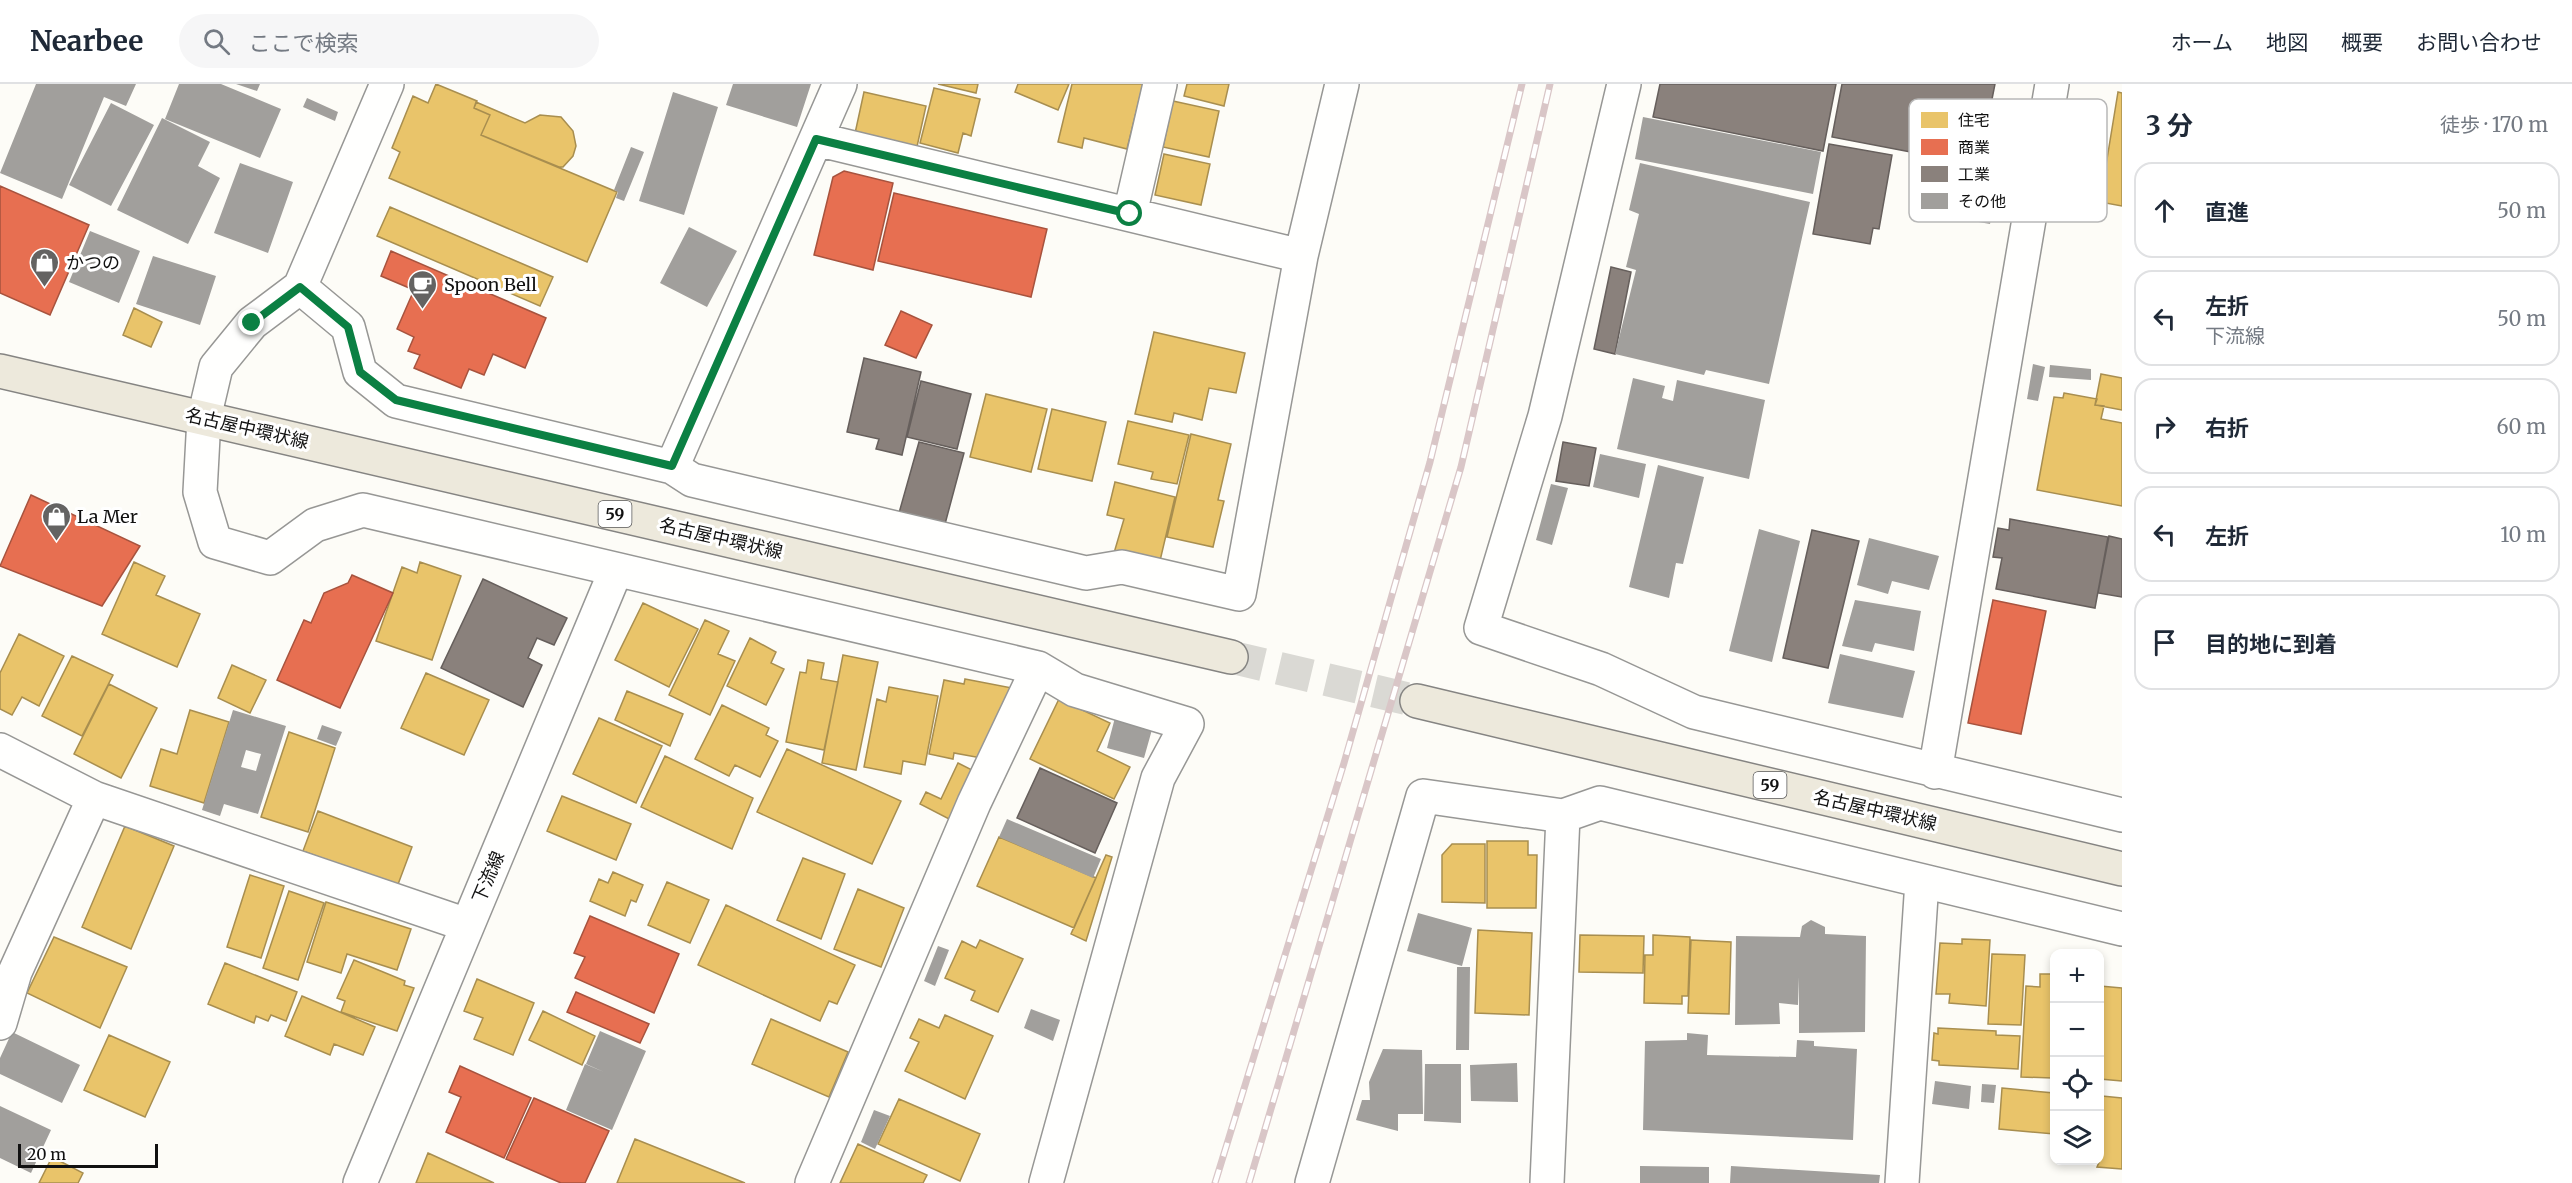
<!DOCTYPE html>
<html lang="ja">
<head>
<meta charset="utf-8">
<style>
	body { margin:0; font-family:Merriweather,"Noto Sans JP",serif; background:#f6f6f7; color:#1f2937 }
	.controls { position:absolute; right:18px; bottom:18px; display:grid; overflow:hidden; border-radius:12px; box-shadow:0 3px 9px #0003 }
	.controls button { width:54px; height:54px; display:grid; place-items:center; padding:0; border:0; border-bottom:2px solid #e0e1e3; background:#fff; color:#1f2937; font:30px sans-serif }
	.scale { position:absolute; left:18px; bottom:15px; width:140px; box-sizing:border-box; padding-left:6px; border:3px solid #111; border-top:0; font-size:16px; line-height:21px; white-space:nowrap; color:#111; -webkit-text-stroke:4px #fff; paint-order:stroke }
	.stop { position:absolute; width:18px; height:18px; margin:-14px; border:4px solid #0b8043; border-radius:50%; background:#fff }
	.stop.end { background:#0b8043; border-color:#fff; box-shadow:0 2px 6px #0008 }
	.list { margin:0; padding:0; list-style:none }
	h2 { display:flex; justify-content:space-between; align-items:center; height:78px; margin:0; padding:0 24px; font-size:26px }
	h2 small { font-size:20px; font-weight:400; color:#747a83 }
	.list li { display:grid; grid-template-columns:39px 1fr auto; gap:18px; align-items:center; box-sizing:border-box; height:96px; margin:0 12px 12px; padding:0 12px; border:2px solid #e0e1e3; border-radius:18px }
	.list b { display:block; font-size:22px; white-space:nowrap }
	.list p { margin:0; font-size:20px; white-space:nowrap; color:#747a83 }
	.list em { font-size:20px; font-style:normal; color:#747a83 }
	.icon { flex:none; width:33px; height:33px; fill:none; stroke:currentColor; stroke-width:2; stroke-linecap:round; stroke-linejoin:round }
	.map { position:relative; flex:none; width:2122px; height:1099px; overflow:hidden }
	header { display:flex; align-items:center; gap:36px; box-sizing:border-box; height:84px; padding:0 30px; background:#fff; border-bottom:2px solid #e0e1e3 }
	header strong { font-size:28px }
	nav { display:flex; gap:33px; margin-inline-start:auto; font-size:21px }
	.search { width:420px; height:54px; background:#f6f6f7; display:flex; align-items:center; gap:15px; box-sizing:border-box; padding:0 21px; border-radius:33px; color:#747a83; font-size:22px }
	main { display:flex }
	aside { flex:1; background:#fff }
	.map>svg:first-child { display:block }
</style>
</head>
<body>
<header>
<strong>Nearbee</strong>
<div class="search"><svg class="icon" aria-label="search" viewBox="0 0 24 24"><circle cx="10" cy="10" r="6"/><path d="M15 15l6 6"/></svg>ここで検索</div>
<nav><a>ホーム</a><a>地図</a><a>概要</a><a>お問い合わせ</a></nav>
</header>
<main>
<div class="map">
<svg width="2122" height="1099" viewBox="0 0 2122 1099">
	<rect width="100%" height="100%" fill="#fdfcf7"/>
	<!-- homes -->
	<path fill="#e9c46a" stroke="#a88e4f" stroke-width="1.5" d="M436,0l41,17 -3,7 16,7 -9,20 136,57 -30,70 -198,-84 11,-26 -8,-4 21,-52 15,7z
		M938,0h40l-2,9z
		M1018,0h51l-11,26 -43,-18z
		M1072,0h71l-16,65 -43,-11 -2,10 -24,-6z
		M1187,0h42l-5,22 -40,-10z
		M934,4l46,11 -9,37 -8,-3 -5,20 -38,-10z
		M864,8l62,14 -10,45 -62,-13z
		M2118,8l4,1v113l-22,-4z
		M1173,17l46,10 -10,46 -46,-10z
		M476,18l49,21 15,-8 21,2 12,14 3,15 -3,10 -10,11h-4l-78,-32 9,-20 -16,-7z
		M1164,70l46,10 -9,41 -46,-10z
		M390,123l163,70 -13,29 -163,-70z
		M134,224l28,14 -11,25 -28,-12z
		M1154,248l91,21 -9,40 -27,-5 -7,32 -28,-7 -2,9 -37,-8z
		M2101,290l21,4v32l-27,-5z
		M2064,309l33,6 -2,6 9,1 -3,13 21,4v83l-85,-16 17,-93 9,1z
		M986,310l61,15 -16,63 -61,-15z
		M1052,325l54,13 -14,59 -54,-12z
		M1128,337l61,14 -12,49 -26,-5 2,-7 -35,-8z
		M1191,350l40,10 -13,56 6,1 -11,46 -46,-10z
		M1115,398l60,15 -16,68 -45,-12 10,-34 -17,-4z
		M134,478l31,14 -9,19 44,19 -23,53 -75,-33z
		M420,478l41,14 -29,84 -56,-19 26,-74 15,6z
		M643,519l55,26 -29,58 -54,-27z
		M705,536l24,11 -11,23 17,7 -25,54 -41,-20z
		M19,550l45,22 -25,50 -17,-9 -10,18 -12,-6v-36z
		M750,554l26,14 -5,11 13,6 -18,36 -39,-19z
		M843,571l35,7 -22,108 -34,-7z
		M72,572l41,19 -31,61 -40,-20z
		M808,576l16,3 -3,16 17,3 -14,68 -38,-8 14,-70 6,1z
		M232,581l34,15 -16,33 -32,-15z
		M426,589l63,27 -25,55 -63,-27z
		M965,595l47,9 -31,70 -27,-5 -1,6 -24,-5 15,-74 20,4z
		M109,600l48,24 -36,70 -47,-24z
		M889,603l49,9 -13,69 -22,-4 -2,13 -37,-7 13,-68 9,3z
		M627,607l56,23 -13,32 -55,-26z
		M1059,615l51,24 -13,28 33,16 -16,32 -84,-40z
		M722,621l47,23 -3,7 12,6 -18,36 -25,-12 -6,11 -34,-17z
		M190,626l39,12 -25,81 -54,-17 11,-37 16,5z
		M599,634l63,28 -26,57 -63,-29z
		M289,648l46,16 -27,84 -47,-15z
		M787,665l114,52 -29,63 -115,-52z
		M665,672l88,42 -21,51 -91,-42z
		M958,679l16,8 -23,49 -31,-16 6,-12 15,7z
		M562,712l69,28 -15,36 -69,-29z
		M318,727l94,36 -15,40 -94,-36z
		M125,742l49,20 -43,103 -49,-22z
		M999,753l97,41 -22,50 -97,-42z
		M1487,757h41v14h9l-1,53h-49z
		M1452,760h33v59l-43,-1v-47z
		M1106,771l6,2 -26,84 -15,-7z
		M803,774l42,16 -24,65 -44,-19z
		M613,788l30,13 -7,17 -5,-2 -6,16 -35,-15 9,-22 9,4z
		M250,791l34,11 -23,72 -34,-11z
		M667,798l42,18 -19,43 -42,-18z
		M858,805l46,19 -23,59 -47,-18z
		M289,807l35,12 -26,77 -35,-12z
		M326,818l85,27 -14,41 -50,-16 -6,19 -34,-11z
		M726,821l129,60 -18,39 -8,-3 -9,20 -122,-56z
		M1478,846l54,3 -3,82 -54,-2z
		M1580,851l64,1 -1,37 -64,-1z
		M1653,851l37,2 -2,59h-6v8l-38,-1 1,-48h8z
		M54,853l73,30 -27,61 -73,-35z
		M1962,855l28,1 -4,66 -37,-3 1,-9h-14l4,-51 22,1z
		M980,856l43,19 -25,53 -27,-12 4,-9 -30,-13 17,-37 14,7z
		M1691,856l40,2 -2,72 -41,-1z
		M1992,870l33,1 -4,70 -33,-1z
		M354,876l51,21 -1,4 10,3 -17,43 -56,-19 4,-11 -8,-3z
		M225,879l72,29 -11,29 -15,-6 -3,6 -12,-5 -2,7 -46,-19z
		M2040,890h14v81l-2,23 -31,-1 5,-91 14,1z
		M477,895l57,24 -21,52 -39,-16 9,-21 -19,-7z
		M2100,902l22,2v93l-22,-2z
		M302,912l73,31 -12,28 -29,-11 -4,11 -45,-19z
		M543,927l52,25 -13,29 -53,-25z
		M945,931l48,21 -28,63 -60,-28 14,-29 -9,-4 9,-19 20,9z
		M771,935l77,33 -19,45 -77,-33z
		M1938,944l58,3v4l24,1 -2,33 -79,-4v-4l-7,-1 2,-27 4,1z
		M109,951l61,27 -25,55 -61,-27z
		M2002,1004l52,5v41l-55,-5z
		M2102,1012l20,2v71l-25,-2 3,-7z
		M899,1015l81,35 -20,47 -82,-37z
		M635,1055l110,44h-128z
		M858,1060l69,31 -4,8h-83z
		M428,1069l66,30h-78z
		M52,1073l31,16 -5,10h-39z"/>
	<!-- shops -->
	<path fill="#e76f51" stroke="#a7533e" stroke-width="1.5" d="M844,87l49,12 -20,87 -59,-15 19,-78z
		M0,102l89,39 -39,90 -50,-22z
		M894,109l153,36 -16,68 -153,-36z
		M391,167l155,67 -21,50 -32,-14 -9,21 -15,-6 -8,19 -47,-20 6,-13 -12,-4 6,-14 -17,-8 17,-39 -33,-14z
		M901,227l31,14 -16,33 -31,-13z
		M31,411l109,51 -38,60 -102,-40z
		M352,491l41,18 -53,115 -63,-28 27,-60 7,3 13,-30 24,-10z
		M1993,516l53,11 -25,123 -53,-11z
		M590,832l89,38 -25,59 -79,-35 10,-21 -11,-4z
		M576,908l73,32 -9,19 -73,-31z
		M460,982l71,32 -27,60 -58,-26 15,-35 -12,-5z
		M534,1014l75,33 -24,52h-24l-55,-24z"/>
	<!-- industry -->
	<path fill="#8a817c" stroke="#665f5c" stroke-width="1.5" d="M1660,0h176l-13,67 -170,-34z
		M1842,0h153l-16,81 -147,-28z
		M1829,60l63,11 -13,74 -6,-1 -3,16 -57,-10z
		M1611,183l20,5 -16,82 -21,-5z
		M864,274l57,14 -19,83 -26,-6 3,-10 -32,-7z
		M921,297l50,13 -14,55 -50,-12z
		M919,358l45,11 -19,71 -46,-11z
		M1563,358l33,6 -7,38 -33,-5z
		M2010,435l98,18 -13,71 -99,-19 6,-31 -9,-1 5,-29 11,2z
		M1812,446l47,11 -31,127 -45,-10z
		M2109,452l13,3v58l-24,-4z
		M483,495l84,39 -13,27 -17,-7 -9,20 14,7 -19,42 -82,-39z
		M1040,684l77,35 -22,50 -78,-35z"/>
	<!-- building -->
	<path fill="#a19f9c" fill-rule="evenodd" d="M36,0h100l-10,22 -22,-9 -42,102 -62,-26z
		M179,0h42l60,25 -21,49 -95,-39z
		M236,0h24l-3,7z
		M733,0h78l-14,43 -71,-22z
		M673,8l45,15 -34,108 -45,-14z
		M307,14l31,14 -3,9 -32,-14z
		M111,19l43,22 -43,81 -42,-21z
		M1643,33l178,35 -8,42 -178,-35z
		M162,34l48,24 -12,24 22,12 -32,66 -71,-34z
		M631,63l13,5 -20,49 -8,-3 2,-6 -4,-2z
		M240,79l53,19 -25,71 -54,-20z
		M1640,79l170,39 -41,182 -63,-14 -2,5 -89,-21 21,-84 -10,-3 13,-53 -10,-4z
		M1920,83l78,16 -8,41 -74,-13z
		M689,143l48,24 -30,56 -47,-24z
		M90,147l50,20 -21,52 -50,-21z
		M153,172l63,20 -16,49 -64,-21z
		M2033,280l12,3 -7,34 -11,-2z
		M2050,281l41,4v11l-42,-3z
		M1633,294l32,8 -3,12 11,3 4,-21 88,20 -16,79 -132,-30z
		M1600,370l46,10 -7,34 -46,-11z
		M1658,381l46,12 -21,87 -7,-1 -7,35 -40,-11z
		M1551,400l17,4 -16,57 -16,-5z
		M1759,445l41,12 -28,121 -43,-11z
		M1869,454l70,18 -10,34 -37,-9 -4,13 -31,-9z
		M1855,516l66,11 -7,40 -39,-8 -3,9 -30,-6z
		M1840,570l75,17 -12,47 -75,-15z
		M233,626l53,16 -28,88 -34,-10 -4,12 -18,-6zM246,666l15,4 -5,17 -15,-4z
		M1117,626l38,9 -11,39 -37,-10z
		M322,641l20,7 -6,14 -19,-7z
		M1007,735l94,40 -8,19 -94,-41z
		M1418,829l54,15 -10,38 -55,-15z
		M1811,836l14,7v7l41,2 -1,96 -66,1v-56l-1,28 -19,-2 1,21 -45,1 1,-89 64,1 2,-11z
		M938,862l11,4 -14,36 -11,-5z
		M1457,883h13l-1,83h-13z
		M1031,925l29,11 -7,21 -29,-13z
		M600,947l46,20 -34,79 -46,-20 19,-46 19,8 -18,-8z
		M12,948l68,33 -18,38 -62,-29v-16z
		M1687,949l21,2 -1,20 89,2 1,-17 17,1v5l43,3 -4,91 -210,-10 2,-89 42,-1z
		M1383,965l39,1 1,64h-25v17l-42,-11 6,-20h8l-1,-18z
		M1517,979l1,39 -47,-1 -1,-36z
		M1425,980h36v59l-37,-2z
		M1935,997l36,5 -2,23 -37,-5z
		M1982,1000l14,1 -2,18 -13,-1z
		M0,1022l51,24 -20,43 -31,-15z
		M874,1026l16,6 -15,33 -14,-7z
		M1640,1082l69,1v16h-69z
		M1731,1082l149,9 -1,8h-149z"/>
	<g fill="none" stroke-linecap="round" stroke-linejoin="round">
		<!-- major-tunnel -->
		<path stroke="#dad9d4" stroke-width="33" stroke-dasharray="33 16" stroke-linecap="butt" d="M1231,573l186,44"/>
		<defs>
			<path id="minor" d="M387,0l-87,203 -48,36 -36,44 -12,51 -4,74 15,50 55,16 45,-33 48,-15 675,158 37,22 112,34 -29,54 -112,405
				M1624,0l-79,332 -64,212 120,41 93,43 428,103
				M816,55l485,117
				M1130,130l30,-130
				M300,203l48,40 12,45 36,29 276,66 20,13 394,93 36,-6 117,27 62,-338 41,-172
				M672,383l168,-383
				M0,666l94,48 373,127
				M1935,688l117,-688
				M0,939l15,-51 79,-174
				M360,1099l256,-613
				M812,1099l162,-380 64,-135
				M1312,1099l111,-387 140,20 37,-13 522,126
				M1547,1099l16,-367
				M1902,1099l20,-302"/>
			<path id="major" d="M0,287l1231,286
				M1417,617l705,168"/>
		</defs>
		<!-- minor casing -->
		<use href="#minor" stroke="#979795" stroke-width="36"/>
		<!-- major casing -->
		<use href="#major" stroke="#858482" stroke-width="36"/>
		<!-- minor -->
		<use href="#minor" stroke="#fffffe" stroke-width="33"/>
		<!-- major -->
		<use href="#major" stroke="#ede9dc" stroke-width="33"/>
		<defs>
			<path id="rail" d="M1215,1099l129,-420 86,-301 92,-378
				M1249,1099l212,-716 89,-383"/>
		</defs>
		<!-- rail casing -->
		<use href="#rail" stroke="#d9c6c7" stroke-width="7"/>
		<!-- rail -->
		<use href="#rail" stroke="#fff" stroke-width="4.5" stroke-dasharray="14" stroke-linecap="butt"/>
	</g>
	<g fill="none" stroke-linecap="round" stroke-linejoin="round">
		<!-- route -->
		<path stroke="#0b8043" stroke-width="8" d="M252,239l48,-36 48,40 12,45 36,28 276,66 144,-327 314,75"/>
	</g>
	<!-- icons -->
	<defs>
		<symbol id="shop-pin" viewBox="-11 -11 22 30"><path d="M0 17L-7.5 6A9.5 9.5 0 1 1 7.5 6Z" fill="#646362" stroke="#fff"/><path d="M-5-2.5h2.3a2.7 3.5 0 0 1 5.4 0H5L5.5 6h-11ZM-1.5-2.5h3a1.5 2.3 0 0 0-3 0Z" fill="#fff"/></symbol>
		<symbol id="cafe-pin" viewBox="-11 -11 22 30"><path d="M0 17L-7.5 6A9.5 9.5 0 1 1 7.5 6Z" fill="#646362" stroke="#fff"/><path d="M-5.5-4.5H6V0H3Q3 3.5 0 3.5H-2.5Q-5.5 3.5-5.5 0ZM3-3.2v2h1.7v-2ZM-6 4.5H4V6H-6Z" fill="#fff"/></symbol>
	</defs>
	<g fill-rule="evenodd">
		<use href="#shop-pin" x="28" y="162" width="33" height="45"/>
		<use href="#cafe-pin" x="406" y="184" width="33" height="45"/>
		<use href="#shop-pin" x="40" y="416" width="33" height="45"/>
	</g>
	<g text-anchor="middle" dominant-baseline="central" stroke-width="6" stroke-linejoin="round" paint-order="stroke">
		<!-- shield labels -->
		<g fill="#fff" stroke="#585858" stroke-width="1.5">
			<rect x="598.5" y="417" width="33" height="26" rx="4.5"/>
			<rect x="1753.5" y="688" width="33" height="26" rx="4.5"/>
		</g>
		<g font-size="16" font-weight="bold" fill="#111">
			<text x="615" y="430">59</text>
			<text x="1770" y="701">59</text>
		</g>
		<!-- poi labels -->
		<g font-size="18" fill="#111" stroke="#fff" text-anchor="start">
			<text x="66" y="178">かつの</text>
			<text x="444" y="200">Spoon Bell</text>
			<text x="77" y="432">La Mer</text>
		</g>
		<!-- street labels -->
		<g font-size="18" fill="#111" stroke="#fff">
			<text transform="translate(247 344) rotate(13)">名古屋中環状線</text>
			<text transform="translate(721 454) rotate(13)">名古屋中環状線</text>
			<text transform="translate(1875 726) rotate(13)">名古屋中環状線</text>
			<text transform="translate(488 793) rotate(-67)">下流線</text>
		</g>
	</g>
	<!-- legend -->
	<rect x="1909" y="15" width="198" height="123" rx="9" fill="#fff" stroke="#b8b8b8" stroke-width="1.5"/>
	<rect x="1921" y="28" width="27" height="16" fill="#e9c46a"/>
	<rect x="1921" y="55" width="27" height="16" fill="#e76f51"/>
	<rect x="1921" y="82" width="27" height="16" fill="#8a817c"/>
	<rect x="1921" y="109" width="27" height="16" fill="#a19f9c"/>
	<g font-size="16" fill="#111">
		<text x="1958" y="42">住宅</text>
		<text x="1958" y="69">商業</text>
		<text x="1958" y="96">工業</text>
		<text x="1958" y="123">その他</text>
	</g>
</svg>
<div class="controls">
<button>+</button>
<button>−</button>
<button><svg class="icon" aria-label="locate" viewBox="0 0 24 24"><circle cx="12" cy="12" r="6"/><path d="M12 2v4M12 18v4M2 12h4M18 12h4"/></svg></button>
<button><svg class="icon" aria-label="layers" viewBox="0 0 24 24"><path d="M12 4l9 5-9 5-9-5zM3 14l9 5 9-5"/></svg></button>
</div>
<div class="scale">20 m</div>
<div class="stop" style="left:1130px;top:130px"></div>
<div class="stop end" style="left:252px;top:239px"></div>
</div>
<aside>
<h2>3 分<small>徒歩 · 170 m</small></h2>
<ul class="list">
<li><svg class="icon" aria-label="ahead" viewBox="0 0 24 24"><path d="M12 20V5M6 11l6-6 6 6"/></svg><div><b>直進</b></div><em>50 m</em></li>
<li><svg class="icon" aria-label="left" viewBox="0 0 24 24"><path d="M17 20v-9H6M10 6l-5 5 5 5"/></svg><div><b>左折</b><p>下流線</p></div><em>50 m</em></li>
<li><svg class="icon" aria-label="right" viewBox="0 0 24 24"><path d="M7 20v-9h11M14 6l5 5-5 5"/></svg><div><b>右折</b></div><em>60 m</em></li>
<li><svg class="icon" aria-label="left" viewBox="0 0 24 24"><path d="M17 20v-9H6M10 6l-5 5 5 5"/></svg><div><b>左折</b></div><em>10 m</em></li>
<li><svg class="icon" aria-label="arrive" viewBox="0 0 24 24"><path d="M6 21V4h12l-3 4 3 4H6"/></svg><div><b>目的地に到着</b></div></li>
</ul>
</aside>
</main>
</body>
</html>
